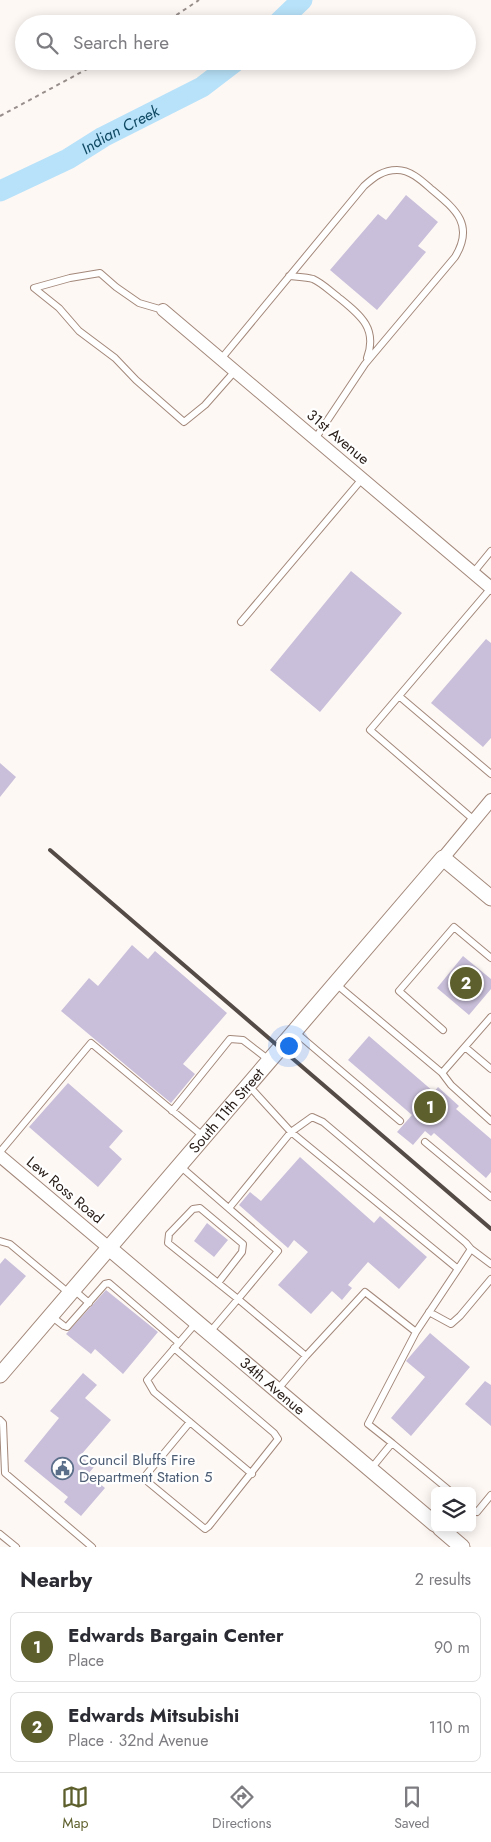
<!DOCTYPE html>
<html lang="en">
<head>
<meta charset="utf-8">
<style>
	body { margin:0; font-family:Jost,sans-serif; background:#f2f2f3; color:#2b2b33 }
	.controls { position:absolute; right:15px; bottom:15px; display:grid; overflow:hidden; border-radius:8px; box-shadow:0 2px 12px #0003 }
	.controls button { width:45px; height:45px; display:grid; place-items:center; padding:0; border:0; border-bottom:1px solid #e1e1e2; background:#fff; color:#2b2b33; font:25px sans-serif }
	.you { position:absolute; left:288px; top:1045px; width:18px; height:18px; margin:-12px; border:4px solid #fff; border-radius:50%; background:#1a73e8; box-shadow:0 0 0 8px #1a73e833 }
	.badge { display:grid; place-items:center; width:32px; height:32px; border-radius:50%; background:#5d5f2c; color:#fff; font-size:16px; font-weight:700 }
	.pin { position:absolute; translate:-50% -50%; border:2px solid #fff; box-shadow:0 1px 5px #0006 }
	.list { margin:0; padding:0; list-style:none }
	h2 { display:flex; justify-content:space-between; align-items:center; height:65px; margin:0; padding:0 20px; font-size:21px }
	h2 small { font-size:16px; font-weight:400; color:#7c7c81 }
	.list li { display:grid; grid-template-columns:32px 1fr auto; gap:15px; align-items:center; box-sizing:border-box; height:70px; margin:0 10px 10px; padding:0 10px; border:1px solid #e1e1e2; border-radius:8px }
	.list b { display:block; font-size:19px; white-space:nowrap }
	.list p { margin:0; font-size:16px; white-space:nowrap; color:#7c7c81 }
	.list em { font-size:16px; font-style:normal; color:#7c7c81 }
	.icon { flex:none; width:28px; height:28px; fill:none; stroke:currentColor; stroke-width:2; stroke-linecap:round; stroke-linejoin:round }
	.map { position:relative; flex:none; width:491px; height:1547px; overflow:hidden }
	.search { position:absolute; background:#fff; box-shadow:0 2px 12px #0003; left:15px; right:15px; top:15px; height:55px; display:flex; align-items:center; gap:12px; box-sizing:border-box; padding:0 18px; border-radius:28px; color:#7c7c81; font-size:19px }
	.sheet { height:225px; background:#fff }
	nav { display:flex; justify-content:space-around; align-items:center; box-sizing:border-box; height:70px; border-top:1px solid #e1e1e2; background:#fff; font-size:14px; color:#7c7c81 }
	nav a { display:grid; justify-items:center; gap:2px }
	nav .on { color:#5d5f2c }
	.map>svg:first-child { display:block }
</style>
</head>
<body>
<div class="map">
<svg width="491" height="1547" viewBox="0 0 491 1547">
	<rect width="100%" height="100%" fill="#fef8f5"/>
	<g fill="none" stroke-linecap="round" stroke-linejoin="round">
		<!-- river -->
		<g stroke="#b8e2f9" stroke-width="21">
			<path d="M277,24l25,-24"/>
			<path id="s1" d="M0,191l68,-32 35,-22 99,-50 34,-26"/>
		</g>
	</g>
	<!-- building -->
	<path fill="#c9bfda" d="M406,195l32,27 -20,24 8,6 -49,58 -47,-40 48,-56 8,6z
		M351,571l51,42 -82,99 -50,-42z
		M486,639l5,4v95l-8,9 -52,-44z
		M0,763l16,14 -16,20z
		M132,945l16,14 7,-8 72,62 -44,51 12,10 -24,29 -110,-92 28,-33 9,8z
		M463,956l28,23v10l-22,26 -32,-27z
		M369,1036l65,56 4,-5 21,19 -3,3 35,30v33l-5,6 -52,-45 -3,3 -6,-5 -12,14 -16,-13 15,-17 -64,-55z
		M68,1083l55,48 -14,16 13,12 -24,28 -69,-60z
		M300,1157l74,66 6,-7 47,41 -28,32 -31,-27 -20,23 4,3 -10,12 -10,-9 -21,23 -33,-29 30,-33 -14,-12 -6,8 -49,-43 11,-13 11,9z
		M207,1223l21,17 -14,17 -20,-16z
		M5,1258l21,18 -26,30v-42z
		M106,1290l52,42 -35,42 -28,-25 -4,5 -25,-20z
		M430,1333l40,34 -59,69 -20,-18 34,-41 -19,-16z
		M83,1373l14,12 -12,13 26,22 -31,36 14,11 -6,7 17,14 -24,28 -17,-14 4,-5 -44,-36 35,-43 -9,-7z
		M485,1381l6,4v41l-26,-22z"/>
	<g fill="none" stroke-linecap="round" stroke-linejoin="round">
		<defs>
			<path id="service" d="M289,276c8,1 17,1 24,3 9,4 17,12 25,18 22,18 40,31 29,61
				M163,310l-24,-7 -23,-16 -16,-14 -30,5 -36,10 25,20 20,23 36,27 21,22 48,42 21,-17 30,-34
				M221,359l143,-173c10,-9 19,-16 33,-16 13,0 24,10 33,18 25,21 45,36 25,69l-90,107 -50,75
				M473,573l18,-22
				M241,622l121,-143
				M399,696l92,78
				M474,820l-104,-90 121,-142
				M336,984l106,89 49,-56
				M443,1030l-44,-39 55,-64 37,31
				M294,1031l106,90
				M465,1047l26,22
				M442,1073l9,12 40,36
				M172,1111l58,-72 13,1 26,20
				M425,1142l66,55
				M0,1152l91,-109 113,94
				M180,1166l98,85 -40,48 68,57 -28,33
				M229,1208l62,-76 -42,-46
				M0,1241l10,3 60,50
				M471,1249l20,15
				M74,1290l15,13
				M429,1312l22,12 9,-8 31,-37
				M51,1316l13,10 3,1 38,-43 4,-1 70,60
				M196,1323l-49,57 7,12 98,82
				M210,1332l28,-33 -70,-56 1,-9 24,-25 7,-1 43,36 -1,8 -24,31
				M416,1332l42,-63 -167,-137 21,-15 11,5 143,121 5,6 -13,20
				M174,1348l100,85 4,6 -69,87 -4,3 -57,-47 -2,-7 44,-53
				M306,1356l59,-64 51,40 -48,92 24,19 -22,27
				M0,1420l3,3 2,50 87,74
				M392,1443l58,48
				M472,1509l5,3 14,-17
				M0,1534l16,13"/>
			<path id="minor" d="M163,310l328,278
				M443,858l48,-58
				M0,1156l109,92"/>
			<g id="tertiary">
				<path id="s2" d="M109,1248l326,276"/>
				<path id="s3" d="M0,1375l443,-517 48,40"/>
				<path d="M440,1528l22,19"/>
			</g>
		</defs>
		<!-- service casing -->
		<use href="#service" stroke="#a3887a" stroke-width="8"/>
		<!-- minor casing -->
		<use href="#minor" stroke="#a3887a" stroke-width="14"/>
		<!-- tertiary casing -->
		<use href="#tertiary" stroke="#a3887a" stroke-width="17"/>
		<!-- path -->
		<path stroke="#988f8b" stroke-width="2" stroke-dasharray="4 4" stroke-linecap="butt" d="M163,24l36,-24
			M0,116l102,-55"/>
		<!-- service -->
		<use href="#service" stroke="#fff" stroke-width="6"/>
		<!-- minor -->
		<use href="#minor" stroke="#fff" stroke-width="12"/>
		<!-- tertiary -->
		<use href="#tertiary" stroke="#fff" stroke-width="15"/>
		<!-- rail -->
		<path stroke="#554b46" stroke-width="4" d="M50,850l441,379"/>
	</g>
	<!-- icons -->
	<defs>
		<symbol id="civic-ring" viewBox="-11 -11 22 22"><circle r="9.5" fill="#fff" stroke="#5c6f8a" stroke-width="1.5"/><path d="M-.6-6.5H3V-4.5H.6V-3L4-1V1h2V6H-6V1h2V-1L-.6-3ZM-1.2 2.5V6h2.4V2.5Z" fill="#5c6f8a"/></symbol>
	</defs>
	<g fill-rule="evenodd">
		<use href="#civic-ring" x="50" y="1456" width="25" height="25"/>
	</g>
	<g text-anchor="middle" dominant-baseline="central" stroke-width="4.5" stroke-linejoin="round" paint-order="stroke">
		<!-- street labels -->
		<g font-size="15" fill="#271c17" stroke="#fff">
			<text transform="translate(338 437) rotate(40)">31st Avenue</text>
			<text stroke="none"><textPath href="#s3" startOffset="348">South 11th Street</textPath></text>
			<text transform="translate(65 1190) rotate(40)">Lew Ross Road</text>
			<text stroke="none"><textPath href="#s2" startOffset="214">34th Avenue</textPath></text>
		</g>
		<!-- service labels -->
		<g font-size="15" fill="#4e5e75" stroke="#fff" text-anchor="start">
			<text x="79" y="1460">Council Bluffs Fire<tspan x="79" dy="17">Department Station 5</tspan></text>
		</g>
		<!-- water labels -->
		<g font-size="16" font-style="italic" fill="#0f4963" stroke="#fff">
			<text stroke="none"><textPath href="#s1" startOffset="135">Indian Creek</textPath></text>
		</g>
	</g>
</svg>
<div class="controls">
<button><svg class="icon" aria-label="layers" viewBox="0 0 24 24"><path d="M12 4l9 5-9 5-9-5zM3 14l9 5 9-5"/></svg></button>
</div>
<div class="you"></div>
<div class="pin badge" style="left:430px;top:1107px">1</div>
<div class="pin badge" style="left:466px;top:983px">2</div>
<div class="search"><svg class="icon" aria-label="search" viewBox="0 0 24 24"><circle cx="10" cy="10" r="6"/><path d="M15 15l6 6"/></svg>Search here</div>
</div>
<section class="sheet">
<h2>Nearby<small>2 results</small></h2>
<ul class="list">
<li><span class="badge">1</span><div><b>Edwards Bargain Center</b><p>Place</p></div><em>90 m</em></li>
<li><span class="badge">2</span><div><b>Edwards Mitsubishi</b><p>Place · 32nd Avenue</p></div><em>110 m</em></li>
</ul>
</section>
<nav>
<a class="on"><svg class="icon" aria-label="map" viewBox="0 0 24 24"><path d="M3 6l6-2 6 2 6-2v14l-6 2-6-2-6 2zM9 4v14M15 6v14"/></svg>Map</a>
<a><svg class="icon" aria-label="directions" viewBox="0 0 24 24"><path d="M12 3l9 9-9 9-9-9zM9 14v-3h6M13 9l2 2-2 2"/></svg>Directions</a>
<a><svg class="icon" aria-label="saved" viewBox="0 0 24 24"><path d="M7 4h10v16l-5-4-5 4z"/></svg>Saved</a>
</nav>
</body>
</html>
